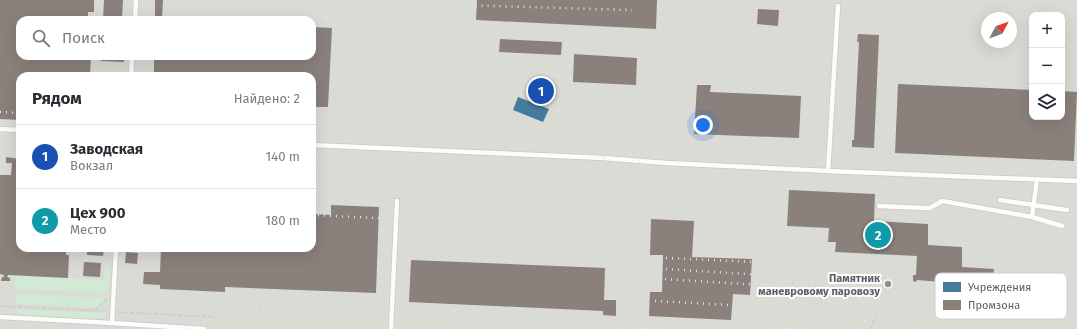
<!DOCTYPE html>
<html lang="ru">
<head>
<meta charset="utf-8">
<style>
	body { margin:0; font-family:"Fira Sans",sans-serif; background:#f7f7f7; color:#2b2b33 }
	.controls { position:absolute; right:12px; top:12px; display:grid; overflow:hidden; border-radius:8px; box-shadow:0 4px 16px #0002 }
	.controls button { width:36px; height:36px; display:grid; place-items:center; padding:0; border:0; border-bottom:1px solid #e1e1e2; background:#fff; color:#2b2b33; font:20px sans-serif }
	.compass { position:absolute; left:981px; top:12px; width:36px; height:36px; border-radius:50%; background:#fff; box-shadow:0 4px 16px #0002; rotate:49deg }
	.you { position:absolute; left:703px; top:125px; width:14px; height:14px; margin:-10px; border:3px solid #fff; border-radius:50%; background:#1a73e8; box-shadow:0 0 0 6px #1a73e833 }
	.badge { display:grid; place-items:center; width:26px; height:26px; border-radius:50%; background:#d93025; color:#fff; font-size:13px; font-weight:700 }
	.pin { position:absolute; translate:-50% -50%; border:2px solid #fff; box-shadow:0 1px 4px #0006 }
	.list { margin:0; padding:0; list-style:none }
	h2 { display:flex; justify-content:space-between; align-items:center; height:52px; margin:0; padding:0 16px; font-size:17px }
	h2 small { font-size:13px; font-weight:400; color:#7c7c81 }
	.list li { display:grid; grid-template-columns:26px 1fr auto; gap:12px; align-items:center; box-sizing:border-box; height:64px; padding:0 16px; border-top:1px solid #e1e1e2 }
	.list b { display:block; font-size:15px; white-space:nowrap }
	.list p { margin:0; font-size:13px; white-space:nowrap; color:#7c7c81 }
	.list em { font-size:13px; font-style:normal; color:#7c7c81 }
	.icon { flex:none; width:22px; height:22px; fill:none; stroke:currentColor; stroke-width:2; stroke-linecap:round; stroke-linejoin:round }
	.map { position:relative; flex:none; width:1077px; height:329px; overflow:hidden }
	.search { position:absolute; background:#fff; box-shadow:0 4px 16px #0002; left:16px; top:16px; width:300px; height:44px; display:flex; align-items:center; gap:10px; box-sizing:border-box; padding:0 14px; border-radius:12px; color:#7c7c81; font-size:15px }
	.panel { position:absolute; background:#fff; box-shadow:0 4px 16px #0002; left:16px; top:72px; width:300px; height:180px; border-radius:12px }
	.map>svg:first-child { display:block }
</style>
</head>
<body>
<div class="map">
<svg width="1077" height="329" viewBox="0 0 1077 329">
	<rect width="100%" height="100%" fill="#ecebe5"/>
	<!-- industrial -->
	<path fill="#dbdbd5" fill-rule="evenodd" d="M0,0h1077v329h-1077zM1032,15h30v102h-30zM987,18h24v24h-24zM20,20h292v36h-292zM20,76h292v172h-292z"/>
	<!-- green -->
	<path fill="#d2e9d3" d="M106,264l4,4 -2,25 -93,-4v-11l-8,-1 1,-2 96,5v-11z
		M16,294l90,4 -10,10 -81,-4z
		M16,309l90,4 -3,4 -6,2 -75,-4 -4,-1z"/>
	<!-- public -->
	<path fill="#457b9d" d="M518,97l31,12 -6,13 -30,-12z"/>
	<!-- industry -->
	<path fill="#8a817c" d="M0,0h94v12h-6v8h-68v36h71l-1,20h-70v44l-20,-1z
		M104,0h19l-1,20h-19z
		M155,0h8l-1,20h-7z
		M477,0h180l-1,29 -180,-9z
		M758,9l21,1 -1,16 -21,-2z
		M312,27l20,1 -4,79h-16v-31h-158v-20h158z
		M858,34l21,1 -5,113 -22,-1v-7h2l5,-98h-2z
		M500,39l62,3 -1,13 -62,-3z
		M574,54l63,4 -1,27 -63,-3z
		M101,56h23v6l-23,-1z
		M898,84l134,6v27h30v-26l15,1 -3,69 -179,-8z
		M697,85h14l-1,7 91,4 -2,42 -105,-4z
		M6,157l14,2v89h46v7h3l-1,23 -60,-3 -1,2 3,1v3h-9l1,-4h2v-2l-4,-1v-99h11l1,-12h-6z
		M789,190l86,4 -1,27 54,3v21l34,2v20l32,2 -1,22 -41,-2v-6l-35,-3 -1,2 -3,-1v-6h3l1,-19 -82,-4 1,-10h-8l1,-14 -42,-2z
		M331,205l48,2 -3,86 -151,-6v5l-65,-3v-4l-17,-1 1,-12h16l1,-24h151v-34l19,1z
		M651,219l43,2 -2,36 60,2 -2,36 -17,-1 -2,26 -82,-4 1,-24h12l1,-37h-13z
		M87,248h17l-1,8 -16,-1z
		M126,252l12,1 -1,11 -12,-1z
		M411,260l194,8 -1,32h12v16l-13,-1v-4l-194,-9z
		M84,262l17,1 -1,14 -17,-1z"/>
	<g fill="none" stroke-linecap="round" stroke-linejoin="round">
		<defs>
			<path id="service" d="M135,20l1,-20
				M131,76l1,-20
				M0,129l20,1
				M312,145l292,13 62,5 162,8 249,10
				M828,171l10,-165
				M1000,200l67,10
				M879,206l47,2h4l12,-7 90,16 5,-38
				M1032,217l30,9
				M0,317l112,6 92,6
				M112,323l4,-75
				M391,329l6,-128"/>
		</defs>
		<!-- service casing -->
		<use href="#service" stroke="#c8c9c7" stroke-width="6"/>
		<!-- path -->
		<path stroke="#c8cdcb" stroke-width="1.5" stroke-dasharray="4 2" stroke-linecap="butt" d="M0,306l106,5
			M95,310l13,-12
			M118,312l97,5
			M871,329l4,-13"/>
		<!-- service -->
		<use href="#service" stroke="#fcfcfb" stroke-width="4.5"/>
		<!-- rail -->
		<path stroke="#e4e3e2" stroke-width="2.5" stroke-dasharray="1 5" stroke-linecap="butt" d="M392,0l24,13
			M406,0l139,96
			M428,0l29,5 175,5
			M177,10l150,6 48,6 39,11 165,87 197,136 76,51 23,11 43,11
			M332,31l42,2 36,8 49,21
			M501,59c22,15 46,17 72,19
			M0,112l20,1
			M312,119l64,5 191,26 37,8 70,33
			M0,124l20,2
			M0,151l20,1
			M312,166l242,12 47,4 32,7 38,13 25,10 30,16
			M312,215l86,4 67,-8 181,-5 17,2 24,5
			M666,258l91,4 21,4 12,5
			M666,269l98,6c20,3 38,10 56,20 23,14 43,29 70,34
			M665,279l111,7 26,5
			M0,291l335,17 470,21
			M655,301l74,4 45,7 85,17
			M418,316c26,4 53,5 79,6 54,4 108,5 162,6
			M188,329c28,-15 56,-18 87,-19"/>
	</g>
	<!-- markers -->
	<circle fill="#8e8f91" stroke="#fff" stroke-width="1.5" cx="888" cy="284" r="4"/>
	<g text-anchor="middle" dominant-baseline="central" stroke-width="4" stroke-linejoin="round" paint-order="stroke">
		<!-- poi labels -->
		<g font-size="11" font-weight="bold" fill="#5b5e64" stroke="#fff" text-anchor="end">
			<text x="880" y="278">Памятник<tspan x="880" dy="13">маневровому паровозу</tspan></text>
		</g>
	</g>
	<!-- legend -->
	<rect x="935" y="273" width="132" height="46" rx="6" fill="#fff" stroke="#cecfd0" stroke-width="1"/>
	<rect x="943" y="282" width="18" height="10" fill="#457b9d"/>
	<rect x="943" y="300" width="18" height="10" fill="#8a817c"/>
	<g font-size="11" fill="#5b5e64">
		<text x="968" y="291">Учреждения</text>
		<text x="968" y="309">Промзона</text>
	</g>
</svg>
<div class="controls">
<button>+</button>
<button>−</button>
<button><svg class="icon" aria-label="layers" viewBox="0 0 24 24"><path d="M12 4l9 5-9 5-9-5zM3 14l9 5 9-5"/></svg></button>
</div>
<svg class="compass" viewBox="-18 -18 36 36"><path d="M0-13l5 13h-10z" fill="#e53935"/><path d="M0 13l5-13h-10z" fill="#7c7c81"/></svg>
<div class="you"></div>
<div class="pin badge" style="left:541px;top:91px;background:#1a4fb4">1</div>
<div class="pin badge" style="left:878px;top:235px;background:#0f9aa8">2</div>
<div class="search"><svg class="icon" aria-label="search" viewBox="0 0 24 24"><circle cx="10" cy="10" r="6"/><path d="M15 15l6 6"/></svg>Поиск</div>
<section class="panel">
<h2>Рядом<small>Найдено: 2</small></h2>
<ul class="list">
<li><span class="badge" style="background:#1a4fb4">1</span><div><b>Заводская</b><p>Вокзал</p></div><em>140 m</em></li>
<li><span class="badge" style="background:#0f9aa8">2</span><div><b>Цех 900</b><p>Место</p></div><em>180 m</em></li>
</ul>
</section>
</div>
</body>
</html>
